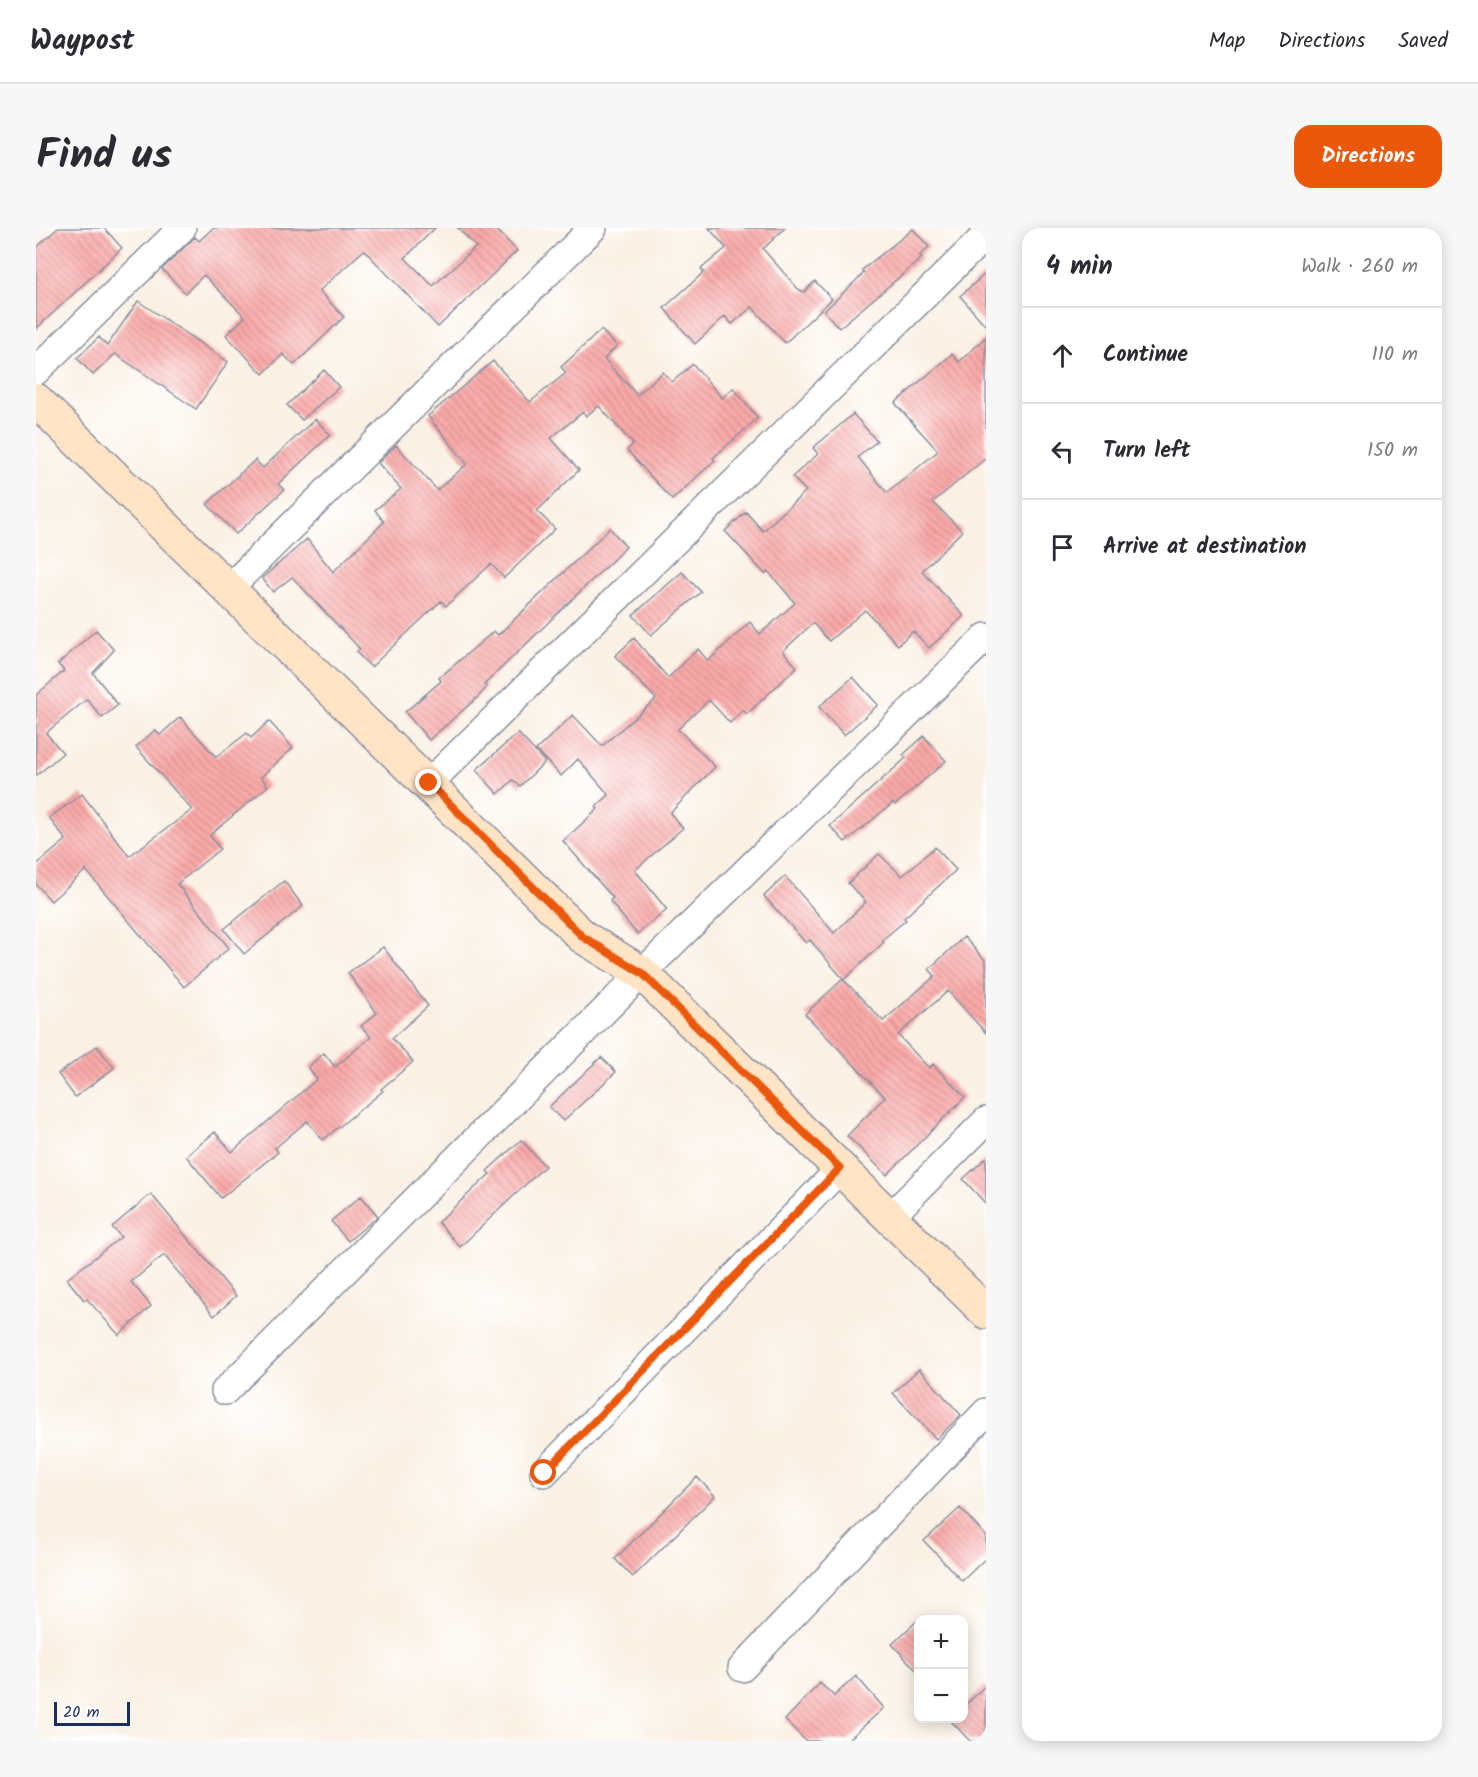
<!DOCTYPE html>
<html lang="en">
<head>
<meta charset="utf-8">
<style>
	body { margin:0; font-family:Kalam,sans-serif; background:#f7f7f7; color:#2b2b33 }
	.controls { position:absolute; right:18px; bottom:18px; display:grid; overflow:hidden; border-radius:12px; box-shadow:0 3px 15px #0003 }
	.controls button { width:54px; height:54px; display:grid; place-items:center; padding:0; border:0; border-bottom:2px solid #e1e1e2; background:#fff; color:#2b2b33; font:30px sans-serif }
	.scale { position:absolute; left:18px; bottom:15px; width:76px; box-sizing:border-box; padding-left:6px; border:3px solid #1b2f5e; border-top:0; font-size:16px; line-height:21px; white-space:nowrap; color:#1b2f5e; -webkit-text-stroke:4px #fff; paint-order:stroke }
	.stop { position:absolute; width:18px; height:18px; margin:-14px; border:4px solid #ea580c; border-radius:50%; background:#fff }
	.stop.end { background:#ea580c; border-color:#fff; box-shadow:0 2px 6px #0008 }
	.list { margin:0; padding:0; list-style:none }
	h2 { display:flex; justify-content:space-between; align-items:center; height:78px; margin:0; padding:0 24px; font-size:26px }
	h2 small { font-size:20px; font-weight:400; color:#7c7c81 }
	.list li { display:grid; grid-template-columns:39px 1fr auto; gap:18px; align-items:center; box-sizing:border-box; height:96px; padding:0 24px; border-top:2px solid #e1e1e2 }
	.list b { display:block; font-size:22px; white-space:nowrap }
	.list em { font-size:20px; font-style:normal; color:#7c7c81 }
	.icon { flex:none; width:33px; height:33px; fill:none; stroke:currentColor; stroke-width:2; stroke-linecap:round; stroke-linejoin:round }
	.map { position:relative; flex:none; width:950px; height:1513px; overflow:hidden; border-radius:18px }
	header { display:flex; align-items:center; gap:36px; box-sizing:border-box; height:84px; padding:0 30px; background:#fff; border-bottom:2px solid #e1e1e2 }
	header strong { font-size:28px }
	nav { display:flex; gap:33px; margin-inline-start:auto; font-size:21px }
	.intro { display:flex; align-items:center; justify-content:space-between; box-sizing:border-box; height:144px; padding:0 36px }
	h1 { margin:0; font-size:42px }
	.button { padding:15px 27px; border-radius:18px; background:#ea580c; color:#fff; font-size:21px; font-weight:700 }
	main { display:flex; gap:36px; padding:0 36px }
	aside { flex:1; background:#fff; border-radius:18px; box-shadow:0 3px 15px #0003 }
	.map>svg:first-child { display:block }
</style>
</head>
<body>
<header>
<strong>Waypost</strong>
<nav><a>Map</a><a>Directions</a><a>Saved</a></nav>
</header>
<div class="intro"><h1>Find us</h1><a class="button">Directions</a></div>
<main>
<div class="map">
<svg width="950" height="1513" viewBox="0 0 950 1513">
	<defs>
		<pattern id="building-back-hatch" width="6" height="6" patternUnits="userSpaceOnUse" patternTransform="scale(1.5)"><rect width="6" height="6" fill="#fbaaa9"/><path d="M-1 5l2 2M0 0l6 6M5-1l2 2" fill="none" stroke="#ca8b8d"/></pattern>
	</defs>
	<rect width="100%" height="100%" fill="#fff"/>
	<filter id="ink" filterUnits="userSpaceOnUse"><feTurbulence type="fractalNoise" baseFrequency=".0167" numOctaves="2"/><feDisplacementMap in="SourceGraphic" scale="12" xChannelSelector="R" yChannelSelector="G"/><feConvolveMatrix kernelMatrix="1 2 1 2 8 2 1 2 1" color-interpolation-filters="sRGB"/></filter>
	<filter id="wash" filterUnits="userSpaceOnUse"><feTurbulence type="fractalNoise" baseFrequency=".008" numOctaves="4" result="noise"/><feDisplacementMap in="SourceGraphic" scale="24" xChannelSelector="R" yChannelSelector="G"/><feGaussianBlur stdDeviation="1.35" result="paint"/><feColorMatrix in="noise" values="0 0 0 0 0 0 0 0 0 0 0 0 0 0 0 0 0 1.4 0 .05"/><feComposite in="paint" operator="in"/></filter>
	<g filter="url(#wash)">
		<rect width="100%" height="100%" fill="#faf0e3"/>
		<g id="blocks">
			<!-- building -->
			<path fill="url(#building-back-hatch)" d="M22,0h46l18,20 -86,81v-81z
				M177,0h222l-30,30 28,28 43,-39 -18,-19h37l22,23 -79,76 -74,-77 -45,41 25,26 -50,48 -11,-11 -20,20 -37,-39 19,-18 -41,-42 -19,18 -23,-24 33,-32 4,4z
				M673,0h76l-22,21 35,40 6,3 11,-11 17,18 -47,44 -33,-36 -20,17 -7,-8 -30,28 -31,-36 40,-36 -3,-3 25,-21z
				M877,1l16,18 -10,9 3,2 -83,70 -15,-17 40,-38 -2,-3z
				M950,45v53l-26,-30z
				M102,73l90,61 -32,47 -81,-55 -22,21 -16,-17 22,-21 8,9z
				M565,102l16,16 -13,13 33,36 26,-23 9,10 21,-18 29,34 11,-10 25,30 -45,40 2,2 -43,40 -45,-50 6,-6 -34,-38 -13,10 -3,-4 -32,26 28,32 -42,41 18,18 -51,49 -13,-14 -45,42 -5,-5 -70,66 -15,-15 4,-3 -68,-72 -19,15 -11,-14 45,-39 26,33 51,-50 -9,-12 26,-21 -23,-26 18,-18 41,45 30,-26 -39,-48 65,-55 37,41 36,-29 -5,-6z
				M950,109v121l-53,44 29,29 -40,40 42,45 -35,32 -16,-17 -15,14 -33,-35 -36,31 -16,-18 -30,28 14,16 -50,47 -4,-4 -13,13 -21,-23 -31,29 37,38 -45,46 13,15 -48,42 32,40 -30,24 -27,-33 3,-3 -50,-57 35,-32 -2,-2 13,-12 -31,-36 -17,17 -25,-26 37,-35 29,31 54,-47 -41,-43 19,-18 34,40 30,-29 10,12 42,-39 10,12 35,-31 -27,-32 -3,3 -40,-43 21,-19 17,19 43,-40 -14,-14 26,-23 -5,-6 40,-34 24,27 -19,16 29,36 51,-42 -43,-48 57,-49 7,8z
				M288,142l15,17 -37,33 -15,-15z
				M279,191l15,16 -52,49 6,6 -48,44 -29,-30 48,-44 8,8z
				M574,300l16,19 -142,138 3,2 -9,10 -49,43 -24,-28 36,-31 -2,-3 55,-47 4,4z
				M646,344l19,20 -50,43 -18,-20z
				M60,402l18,20 -21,23 25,32 -16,13 -15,-19 -41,34 17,20 -27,23v-81l28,-24 -6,-7z
				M817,449l25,28 -34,30 -25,-28z
				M144,489l36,40 31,-24 4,5 18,-17 24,27 -32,29 7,9 -56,47 -2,3 10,13 -43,35 52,64 -45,39 -98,-117 -35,31 -15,-17v-19l30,-25 -17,-22 33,-24 47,62 63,-46 -56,-63 19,-17 5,5z
				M482,505l27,29 -25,24 -7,-6 -15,14 -22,-24z
				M888,508l22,25 -51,44 -2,-2 -48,39 -15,-16 76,-68 -3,-3z
				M899,619l21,23 -52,48 2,2 -24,20 2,2 -40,38 -34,-40 -4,3 -42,-47 21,-20 49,57 32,-31 -18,-19 31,-29 23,22z
				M248,653l19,25 -59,48 -20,-25z
				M928,709l22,24v72l-38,-42 -50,44 31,33 4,-4 32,33 -78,78 -40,-39 38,-39 -80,-83 38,-35 40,42 52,-45 -6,-7z
				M347,719l45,59 -36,32 21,24 -32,27 2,2 -60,49 -16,-19 -32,27 3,4 -57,46 -35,-42 29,-24 17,20 85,-73 -9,-12 16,-14 11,14 36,-30 -10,-11 16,-13 -29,-40z
				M61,818l17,22 -39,29 -17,-23z
				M565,829l15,15 -53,49 -14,-14z
				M485,912l24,26 -85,81 -22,-25 52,-48 -3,-3z
				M950,930v46l-23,-25z
				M115,966l85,102 -22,20 -50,-61 -33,27 20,24 -32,29 -32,-36 -3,1 -17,-21 54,-42 -9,-10z
				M325,968l17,20 -30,25 -17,-20z
				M883,1141l42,46 -25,24 -43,-46z
				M661,1249l18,19 -82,81 -18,-18z
				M924,1280l26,28v22l-24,23 -38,-40z
				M882,1392v52l-26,-28z
				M820,1448l28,32 -37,33h-41l-21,-21 35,-37 14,13z
				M950,1457v56h-16l-20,-21 13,-1v-12z"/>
		</g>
	</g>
	<g filter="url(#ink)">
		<use href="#blocks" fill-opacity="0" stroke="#8a90a0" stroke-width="1.5"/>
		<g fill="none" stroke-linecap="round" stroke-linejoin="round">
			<defs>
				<path id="street" d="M0,143l146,-143
					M193,360l364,-360
					M393,555l557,-548
					M854,989l96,-96
					M189,1163l417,-418 344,-336
					M508,1245l296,-304
					M706,1440l244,-256"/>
				<path id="secondary" d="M0,172l547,537 59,36 344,339"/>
			</defs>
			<!-- street casing -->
			<use href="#street" stroke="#8a90a0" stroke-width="30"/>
			<!-- secondary casing -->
			<use href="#secondary" stroke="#8a90a0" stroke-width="36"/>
			<!-- street -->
			<use href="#street" stroke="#fff" stroke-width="27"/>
			<!-- secondary -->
			<use href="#secondary" stroke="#ffe4c6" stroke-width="33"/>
		</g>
	</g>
	<g fill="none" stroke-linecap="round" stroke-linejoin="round" filter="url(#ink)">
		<!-- route -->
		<path stroke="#ea580c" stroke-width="8" d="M393,555l154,154 59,36 198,195 -296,305"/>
	</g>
</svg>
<div class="controls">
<button>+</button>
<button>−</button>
</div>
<div class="scale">20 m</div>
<div class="stop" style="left:508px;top:1245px"></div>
<div class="stop end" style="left:393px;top:555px"></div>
</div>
<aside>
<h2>4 min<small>Walk · 260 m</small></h2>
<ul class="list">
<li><svg class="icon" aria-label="ahead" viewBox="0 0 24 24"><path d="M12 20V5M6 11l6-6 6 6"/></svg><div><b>Continue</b></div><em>110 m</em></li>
<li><svg class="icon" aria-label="left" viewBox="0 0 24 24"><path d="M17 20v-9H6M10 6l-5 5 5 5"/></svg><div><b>Turn left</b></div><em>150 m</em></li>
<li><svg class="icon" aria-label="arrive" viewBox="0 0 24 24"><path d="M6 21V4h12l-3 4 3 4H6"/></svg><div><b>Arrive at destination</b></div></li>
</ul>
</aside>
</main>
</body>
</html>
